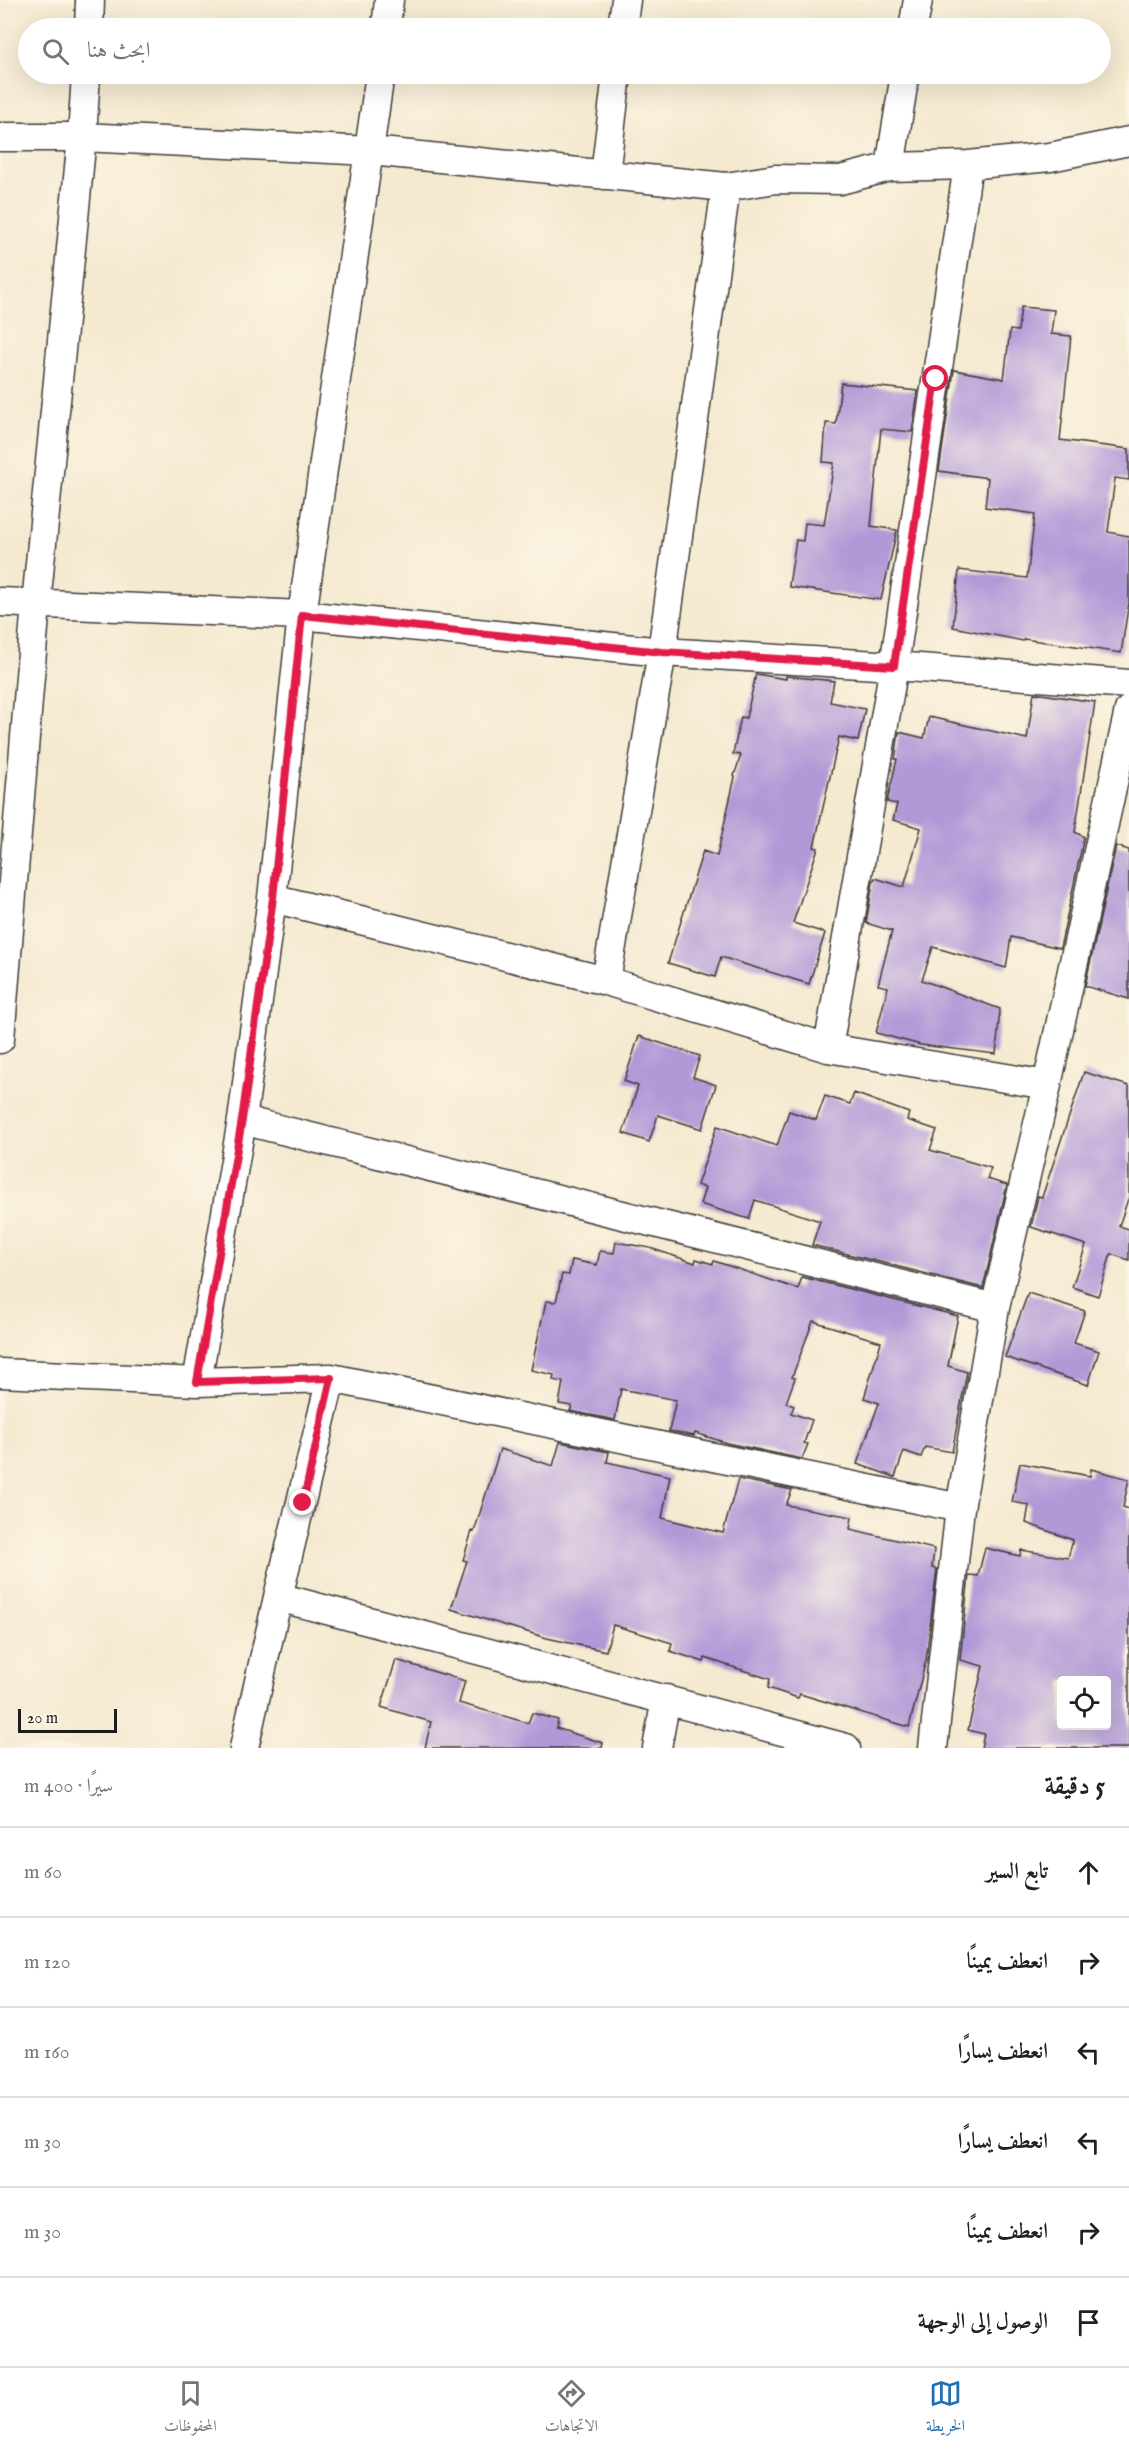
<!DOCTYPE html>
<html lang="ar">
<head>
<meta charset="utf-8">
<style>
	body { margin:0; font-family:"IM FELL English",Amiri,serif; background:#f2f2f2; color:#202124; direction:rtl }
	.controls { position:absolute; right:18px; bottom:18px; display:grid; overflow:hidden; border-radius:6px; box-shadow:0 6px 24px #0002 }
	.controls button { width:54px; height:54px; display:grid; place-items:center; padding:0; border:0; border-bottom:2px solid #e0e0e0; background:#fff; color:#202124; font:30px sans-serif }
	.scale { position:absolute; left:18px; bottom:15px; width:99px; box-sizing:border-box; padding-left:6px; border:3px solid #1c1c1c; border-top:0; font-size:16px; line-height:21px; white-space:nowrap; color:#1c1c1c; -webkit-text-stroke:4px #fcf5e5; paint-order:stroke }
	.stop { position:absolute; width:18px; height:18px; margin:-14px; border:4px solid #e11d48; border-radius:50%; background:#fff }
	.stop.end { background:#e11d48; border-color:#fff; box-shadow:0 2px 6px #0008 }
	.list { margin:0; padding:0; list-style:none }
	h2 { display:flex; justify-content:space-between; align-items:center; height:78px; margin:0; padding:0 24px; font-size:26px }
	h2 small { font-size:20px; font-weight:400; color:#757577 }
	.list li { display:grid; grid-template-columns:39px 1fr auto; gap:18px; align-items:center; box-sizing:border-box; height:90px; padding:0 24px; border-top:2px solid #e0e0e0 }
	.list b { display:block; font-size:22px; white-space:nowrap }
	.list em { font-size:20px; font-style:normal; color:#757577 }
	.icon { flex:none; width:33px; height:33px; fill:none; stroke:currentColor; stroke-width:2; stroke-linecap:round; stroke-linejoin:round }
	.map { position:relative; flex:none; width:1129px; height:1748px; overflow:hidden; direction:ltr }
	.search { position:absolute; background:#fff; box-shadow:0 6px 24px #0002; left:18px; right:18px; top:18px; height:66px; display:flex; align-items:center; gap:15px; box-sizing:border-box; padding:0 21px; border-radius:33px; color:#757577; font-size:22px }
	.sheet { height:618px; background:#fff }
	nav { display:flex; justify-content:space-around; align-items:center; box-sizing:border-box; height:84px; border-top:2px solid #e0e0e0; background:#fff; font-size:16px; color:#757577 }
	nav a { display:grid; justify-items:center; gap:3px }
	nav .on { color:#1f6fb2 }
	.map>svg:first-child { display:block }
</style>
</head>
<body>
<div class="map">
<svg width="1129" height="1748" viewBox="0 0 1129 1748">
	<rect width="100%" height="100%" fill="#fcf5e5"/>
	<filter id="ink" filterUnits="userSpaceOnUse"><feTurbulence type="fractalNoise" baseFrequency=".0167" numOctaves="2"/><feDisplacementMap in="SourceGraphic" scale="12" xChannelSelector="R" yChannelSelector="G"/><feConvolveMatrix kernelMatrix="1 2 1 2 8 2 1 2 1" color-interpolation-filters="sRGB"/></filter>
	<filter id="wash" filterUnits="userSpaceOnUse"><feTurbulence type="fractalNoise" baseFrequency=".008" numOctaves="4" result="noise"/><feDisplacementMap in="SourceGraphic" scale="24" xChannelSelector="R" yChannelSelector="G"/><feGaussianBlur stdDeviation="1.35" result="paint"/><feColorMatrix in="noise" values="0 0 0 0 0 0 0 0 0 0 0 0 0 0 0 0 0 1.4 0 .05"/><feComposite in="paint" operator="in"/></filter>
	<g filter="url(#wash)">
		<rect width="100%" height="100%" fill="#f5e9d0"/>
		<g id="blocks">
			<!-- building -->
			<path fill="#b198d7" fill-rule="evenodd" d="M1021,307l33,3 -3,24 20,2 -11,104 69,9v31l-14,-2 -7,54 21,4v66l-8,51 -46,-7 -51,-7 -1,2 -70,-14 6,-57 68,8 8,-64 -50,-7 3,-29 -49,-7 15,-101 50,9 6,-49 8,1z
				M841,383l77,8 -6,41 -31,-3 -10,97 26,4 -16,70 -91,-13 -1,-2 7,-45 7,1 2,-18 19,2 10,-62 -11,-1 3,-39 10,1z
				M756,674l30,5v-3l48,5 -4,21 35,7 -7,32 -19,-4 -25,110 4,1 -25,75 32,10 -16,51 -88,-27 -6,20 -47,-14 35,-112 14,5 18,-79 -1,-1 7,-21 -8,-1 8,-37 5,1z
				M1034,693l61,9 -20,130 9,5 -24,111 -49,-11 -5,31 -73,-21 -11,33 78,29 -4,45 -75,-9 -45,-12 12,-46 -10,-2 14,-54 -26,-8 7,-41 2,-4 29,9 17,-59 -28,-8 4,-16 -10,-2 10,-43h-2l4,-27 25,6 5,-21 98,22z
				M1116,846l13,4v149l-44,-13z
				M639,1036l61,20 -7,21 23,8 -14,44 -44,-14 -9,27 -26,-9 15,-47 -14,-5z
				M1084,1072l45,14v110l-10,30 10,3v31l-18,-6 -13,42 -26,-9 14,-42 -55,-18 7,-31 4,1z
				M854,1093l55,20 -2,7 30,10 -7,20 61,18 -4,11 20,6 -24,103 -171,-43 8,-24 -65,-21 -6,19 -49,-15 5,-16 -8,-3 20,-59 60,20 12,-35 27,9 9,-24 25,8z
				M616,1242l34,6 45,15 1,-4 17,5 1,-3 84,28 4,-12 156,39 -10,50 19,6 -15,80 -27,-5 -4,10 -17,-6 -9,26 -38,-13 22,-61 -15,-5 17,-56 -68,-21 -21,56 3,1 -9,25 8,3 -3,7 21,7 -8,23 4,1 -6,15 -75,-16 -32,-10 -1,3 -25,-5 7,-31 -55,-11 -6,31 -45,-9 2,-5 -13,-2 4,-22 -10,-2 1,-5 -23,-5 15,-69 10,1 6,-28 7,1 3,-15 25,5 3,-14 14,2z
				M1028,1293l57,18 -11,32 25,8 -11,34 -83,-28z
				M560,1442l49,10 -2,10 63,14 -8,42 61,15 15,-54 54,11 -6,15 66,12 -2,12 84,20 -2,19 5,1 -11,91 -17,67 -109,-33 -2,4 -30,-10 2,-9 -65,-21 -1,4 -34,-11 2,-8 -59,-18 -7,26 -59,-13 -96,-29 16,-48 -4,-1 9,-29 2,1 26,-83 53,17z
				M1020,1463l70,13 1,-7 38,10 -6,28 6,2v239h-148l3,-14 -16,-4 15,-64 -23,-6 9,-85 9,1 7,-28 35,8 1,-6 47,8 5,-18 -47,-17 3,-18 -17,-3zM1062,1680h45v45h-45z
				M396,1660l69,21 -6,22 69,20 4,-10 26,7 -2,8 47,15 -1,5h-177l6,-26 -50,-15z"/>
		</g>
	</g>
	<g filter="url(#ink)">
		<use href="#blocks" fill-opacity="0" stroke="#3d3b37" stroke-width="1.5"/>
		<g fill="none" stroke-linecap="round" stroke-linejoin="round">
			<defs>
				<path id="street" d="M89,28l1,-28
					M386,28l3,-28
					M622,28l4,-28
					M913,28l5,-28
					M380,74l-78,541 -30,283 -30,222 -45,262 134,-4 629,130
					M0,137h82l289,14 355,36 49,-8 65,1 50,-13 78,-2 82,-8 79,-16
					M890,167l15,-93
					M605,175l12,-101
					M0,602l302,13 360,37 232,14 235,18
					M272,898l334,83 222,67 219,37
					M606,981l56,-329 64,-465
					M0,1039l36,-435 46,-467 4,-63
					M828,1048l66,-382 74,-501
					M242,1120l753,188
					M0,1373l197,9
					M331,1378l-53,219 568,151
					M244,1748l34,-151
					M657,1748l9,-49
					M933,1748l27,-240 35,-200 52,-223 82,-375"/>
			</defs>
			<!-- street casing -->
			<use href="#street" stroke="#3d3b37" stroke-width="31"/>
			<!-- street -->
			<use href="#street" stroke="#fff" stroke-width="28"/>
		</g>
	</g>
	<g fill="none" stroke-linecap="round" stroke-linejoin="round" filter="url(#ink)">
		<!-- route -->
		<path stroke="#e11d48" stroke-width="8" d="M303,1503l28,-125 -134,4 45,-262 31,-222 29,-283 360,37 232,14 42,-287"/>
	</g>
</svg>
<div class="controls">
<button><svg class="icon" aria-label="locate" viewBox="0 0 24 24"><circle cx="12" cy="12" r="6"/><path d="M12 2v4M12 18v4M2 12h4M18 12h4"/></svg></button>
</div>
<div class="scale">20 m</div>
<div class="stop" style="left:936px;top:379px"></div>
<div class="stop end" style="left:303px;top:1503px"></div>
<div class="search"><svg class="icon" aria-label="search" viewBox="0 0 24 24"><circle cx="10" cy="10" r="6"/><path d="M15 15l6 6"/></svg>ابحث هنا</div>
</div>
<section class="sheet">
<h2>5 دقيقة<small>سيرًا · 400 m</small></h2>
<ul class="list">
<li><svg class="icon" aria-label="ahead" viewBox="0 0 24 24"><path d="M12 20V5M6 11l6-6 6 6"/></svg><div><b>تابع السير</b></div><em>60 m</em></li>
<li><svg class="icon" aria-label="right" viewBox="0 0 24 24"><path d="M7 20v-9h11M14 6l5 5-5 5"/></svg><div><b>انعطف يمينًا</b></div><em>120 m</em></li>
<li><svg class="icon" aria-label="left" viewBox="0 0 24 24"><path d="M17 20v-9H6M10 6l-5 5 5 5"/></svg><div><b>انعطف يسارًا</b></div><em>160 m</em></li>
<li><svg class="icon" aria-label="left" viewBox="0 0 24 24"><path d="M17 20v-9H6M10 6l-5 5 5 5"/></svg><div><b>انعطف يسارًا</b></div><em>30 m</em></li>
<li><svg class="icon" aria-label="right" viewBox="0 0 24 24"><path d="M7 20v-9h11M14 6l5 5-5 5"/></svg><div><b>انعطف يمينًا</b></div><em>30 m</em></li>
<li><svg class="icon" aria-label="arrive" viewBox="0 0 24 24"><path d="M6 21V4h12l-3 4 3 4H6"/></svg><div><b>الوصول إلى الوجهة</b></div></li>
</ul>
</section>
<nav>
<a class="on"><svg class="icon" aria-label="map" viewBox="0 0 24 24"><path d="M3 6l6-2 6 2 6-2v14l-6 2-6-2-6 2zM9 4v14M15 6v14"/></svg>الخريطة</a>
<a><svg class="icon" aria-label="directions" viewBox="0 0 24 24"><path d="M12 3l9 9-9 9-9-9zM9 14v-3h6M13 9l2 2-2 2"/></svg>الاتجاهات</a>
<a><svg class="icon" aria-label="saved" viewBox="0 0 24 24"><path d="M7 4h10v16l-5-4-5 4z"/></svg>المحفوظات</a>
</nav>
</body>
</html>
